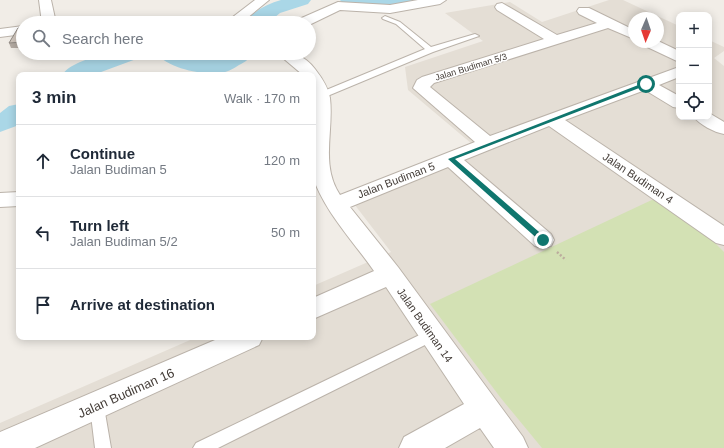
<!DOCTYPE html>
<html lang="en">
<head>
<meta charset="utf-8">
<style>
	body { margin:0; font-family:Helvetica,sans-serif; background:#f6f6f7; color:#1f2937 }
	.controls { position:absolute; right:12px; top:12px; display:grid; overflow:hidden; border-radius:8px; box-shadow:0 2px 10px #0003 }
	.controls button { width:36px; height:36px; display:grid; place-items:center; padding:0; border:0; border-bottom:1px solid #e0e1e3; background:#fff; color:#1f2937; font:20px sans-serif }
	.compass { position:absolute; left:628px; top:12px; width:36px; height:36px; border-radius:50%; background:#fff; box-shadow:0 2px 10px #0003; rotate:182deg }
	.stop { position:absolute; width:12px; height:12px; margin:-9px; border:3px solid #0f766e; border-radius:50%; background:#fff }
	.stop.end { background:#0f766e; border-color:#fff; box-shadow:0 1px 4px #0008 }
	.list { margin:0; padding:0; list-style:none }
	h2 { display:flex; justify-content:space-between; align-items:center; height:52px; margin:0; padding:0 16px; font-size:17px }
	h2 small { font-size:13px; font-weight:400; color:#747a83 }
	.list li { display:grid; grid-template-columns:26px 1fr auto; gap:12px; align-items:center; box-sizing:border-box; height:72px; padding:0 16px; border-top:1px solid #e0e1e3 }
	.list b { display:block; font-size:15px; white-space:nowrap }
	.list p { margin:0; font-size:13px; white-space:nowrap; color:#747a83 }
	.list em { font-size:13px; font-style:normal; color:#747a83 }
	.icon { flex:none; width:22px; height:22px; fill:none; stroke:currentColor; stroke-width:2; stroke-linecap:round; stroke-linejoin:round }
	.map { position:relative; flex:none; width:724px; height:448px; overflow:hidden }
	.search { position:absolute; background:#fff; box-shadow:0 2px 10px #0003; left:16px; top:16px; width:300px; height:44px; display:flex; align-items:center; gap:10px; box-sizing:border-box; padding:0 14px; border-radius:22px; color:#747a83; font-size:15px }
	.panel { position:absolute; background:#fff; box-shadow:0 2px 10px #0003; left:16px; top:72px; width:300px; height:268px; border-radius:8px }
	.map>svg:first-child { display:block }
</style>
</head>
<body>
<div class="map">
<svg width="724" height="448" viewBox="0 0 724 448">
	<rect width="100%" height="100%" fill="#f1ede7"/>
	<!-- residential -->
	<path fill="#e4ded5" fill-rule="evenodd" d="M609,0h14l56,26v91h30v-77l15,7v4l-10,7 10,8v382h-724v-25l197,-86h116v-51l78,-34 -43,-56 124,-52 -64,-54 -3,-23 78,-26 -38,-28 65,-11 32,20zM634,18h24v24h-24z"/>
	<!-- green -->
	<path fill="#d3e1b4" d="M656,198l55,41 13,13v196h-182l-42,-51 -70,-93z"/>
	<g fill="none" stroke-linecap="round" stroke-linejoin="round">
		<!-- river -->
		<path fill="#aad7e7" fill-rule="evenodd" d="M281,0h30l-3,4 -28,9 -12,10h-24c9,-12 23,-19 37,-23z
			M340,0h77l-3,4c-18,6 -61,15 -74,-4z
			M108,53h35l-4,5 -46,17h-31c9,-13 31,-17 46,-22z
			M156,53h31l11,5 17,1 12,-6h25c-3,7 -7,9 -13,12 -6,4 -13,8 -20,8 -18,2 -52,-5 -63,-20z
			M19,104v21l-19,7v-19l9,-7z"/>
		<defs>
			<path id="service" d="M385,16l15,6 31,25 44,-13 4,2 -46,16 -108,45h-6v-4l106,-44 -29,-25 -13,-5 -1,-1z
				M432,329l5,2 2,4 -2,4 -219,109h-25l3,-5z
				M97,400l5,2 2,5 7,41h-16l-5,-41 2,-5z"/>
			<path id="minor" d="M39,0h12l5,23h-14z
				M255,0h14l-28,23h-16z
				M418,0h28l-6,4 -50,9 -50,-3 -31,15v-2h-14l2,-3 41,-18 52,3z
				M502,3l55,32 40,-12 -18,-9 -2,-3 2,-3h10l45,22v9l-26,-11 -174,55 -4,4 60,49 189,-69v10l-20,8 20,11v12l-6,-1 -28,-17 -80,30 159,106v19l-8,-2 -167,-117 -85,34 87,74 3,6 -3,6 -8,2 -8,-2 -87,-79 -98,40 48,60 125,170 5,11h-34l-14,-20 -35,20h-46l5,-11 60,-33 -78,-117 -73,32v-21l61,-27c-20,-29 -50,-60 -61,-94v-102h-10l-26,-22c17,0 27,2 38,16 7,9 13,18 15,29 4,33 -10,67 10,97l135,-53 -62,-54 4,-8 5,-3 122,-38 -47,-29 -2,-3 2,-3z
				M23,26v8l-23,3v-8z
				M658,41l21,10v11l-36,-17 -2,-3z
				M709,113l15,9v12c-10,-2 -24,-9 -30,-17h15z
				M19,192v14l-19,1v-14z
				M222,337h41l-4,8 -224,103h-35v-16z"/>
		</defs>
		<!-- service casing -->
		<use href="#service" stroke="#bbb3aa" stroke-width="2"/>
		<!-- minor casing -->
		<use href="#minor" stroke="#bbb3aa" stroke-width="2"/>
		<!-- path -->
		<path stroke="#bcac9d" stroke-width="2.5" stroke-dasharray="2 2" stroke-linecap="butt" d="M557,252l9,8"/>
		<!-- service -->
		<use href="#service" fill="#fff" fill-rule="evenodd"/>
		<!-- minor -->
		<use href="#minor" fill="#fff" fill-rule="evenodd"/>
	</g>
	<!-- wall -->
	<path fill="#b4aba3" d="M23,28v20h-12l-2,-5z"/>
	<!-- building -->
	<path fill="#d1c7be" stroke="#928b85" d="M18,28h5v14l-14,1z"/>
	<!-- route -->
	<path fill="#0f766e" d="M646,82l1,3 -192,74 91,79v4h-5l-93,-83z"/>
	<g text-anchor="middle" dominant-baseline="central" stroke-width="3" stroke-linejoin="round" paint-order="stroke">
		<!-- far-street labels -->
		<g font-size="9" fill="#433c37" stroke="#fff">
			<text transform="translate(471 67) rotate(-17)">Jalan Budiman 5/3</text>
		</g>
		<!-- street labels -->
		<g font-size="11" fill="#433c37" stroke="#fff">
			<text transform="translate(638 178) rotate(34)">Jalan Budiman 4</text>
			<text transform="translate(396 180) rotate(-21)">Jalan Budiman 5</text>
			<text transform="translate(425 325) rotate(55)">Jalan Budiman 14</text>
		</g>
		<!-- near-street labels -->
		<g font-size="13" fill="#433c37" stroke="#fff">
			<text transform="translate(126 393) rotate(-24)">Jalan Budiman 16</text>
		</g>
	</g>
</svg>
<div class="controls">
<button>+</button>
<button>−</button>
<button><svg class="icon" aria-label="locate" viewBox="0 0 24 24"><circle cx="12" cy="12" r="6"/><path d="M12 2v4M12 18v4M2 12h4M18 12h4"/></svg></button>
</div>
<svg class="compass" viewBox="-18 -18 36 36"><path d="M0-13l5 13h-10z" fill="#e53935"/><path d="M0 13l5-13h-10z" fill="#747a83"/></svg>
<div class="stop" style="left:646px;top:84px"></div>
<div class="stop end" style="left:543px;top:240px"></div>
<div class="search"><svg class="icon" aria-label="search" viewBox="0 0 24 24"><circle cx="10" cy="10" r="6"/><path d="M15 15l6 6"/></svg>Search here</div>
<section class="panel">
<h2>3 min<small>Walk · 170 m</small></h2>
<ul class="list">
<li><svg class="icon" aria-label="ahead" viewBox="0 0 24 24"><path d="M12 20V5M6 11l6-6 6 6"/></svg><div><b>Continue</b><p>Jalan Budiman 5</p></div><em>120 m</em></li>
<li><svg class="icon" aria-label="left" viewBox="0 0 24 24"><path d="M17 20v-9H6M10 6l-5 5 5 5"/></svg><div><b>Turn left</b><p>Jalan Budiman 5/2</p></div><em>50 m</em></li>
<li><svg class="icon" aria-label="arrive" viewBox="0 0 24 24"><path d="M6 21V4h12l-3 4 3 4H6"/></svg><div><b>Arrive at destination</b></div></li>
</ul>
</section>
</div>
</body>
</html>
